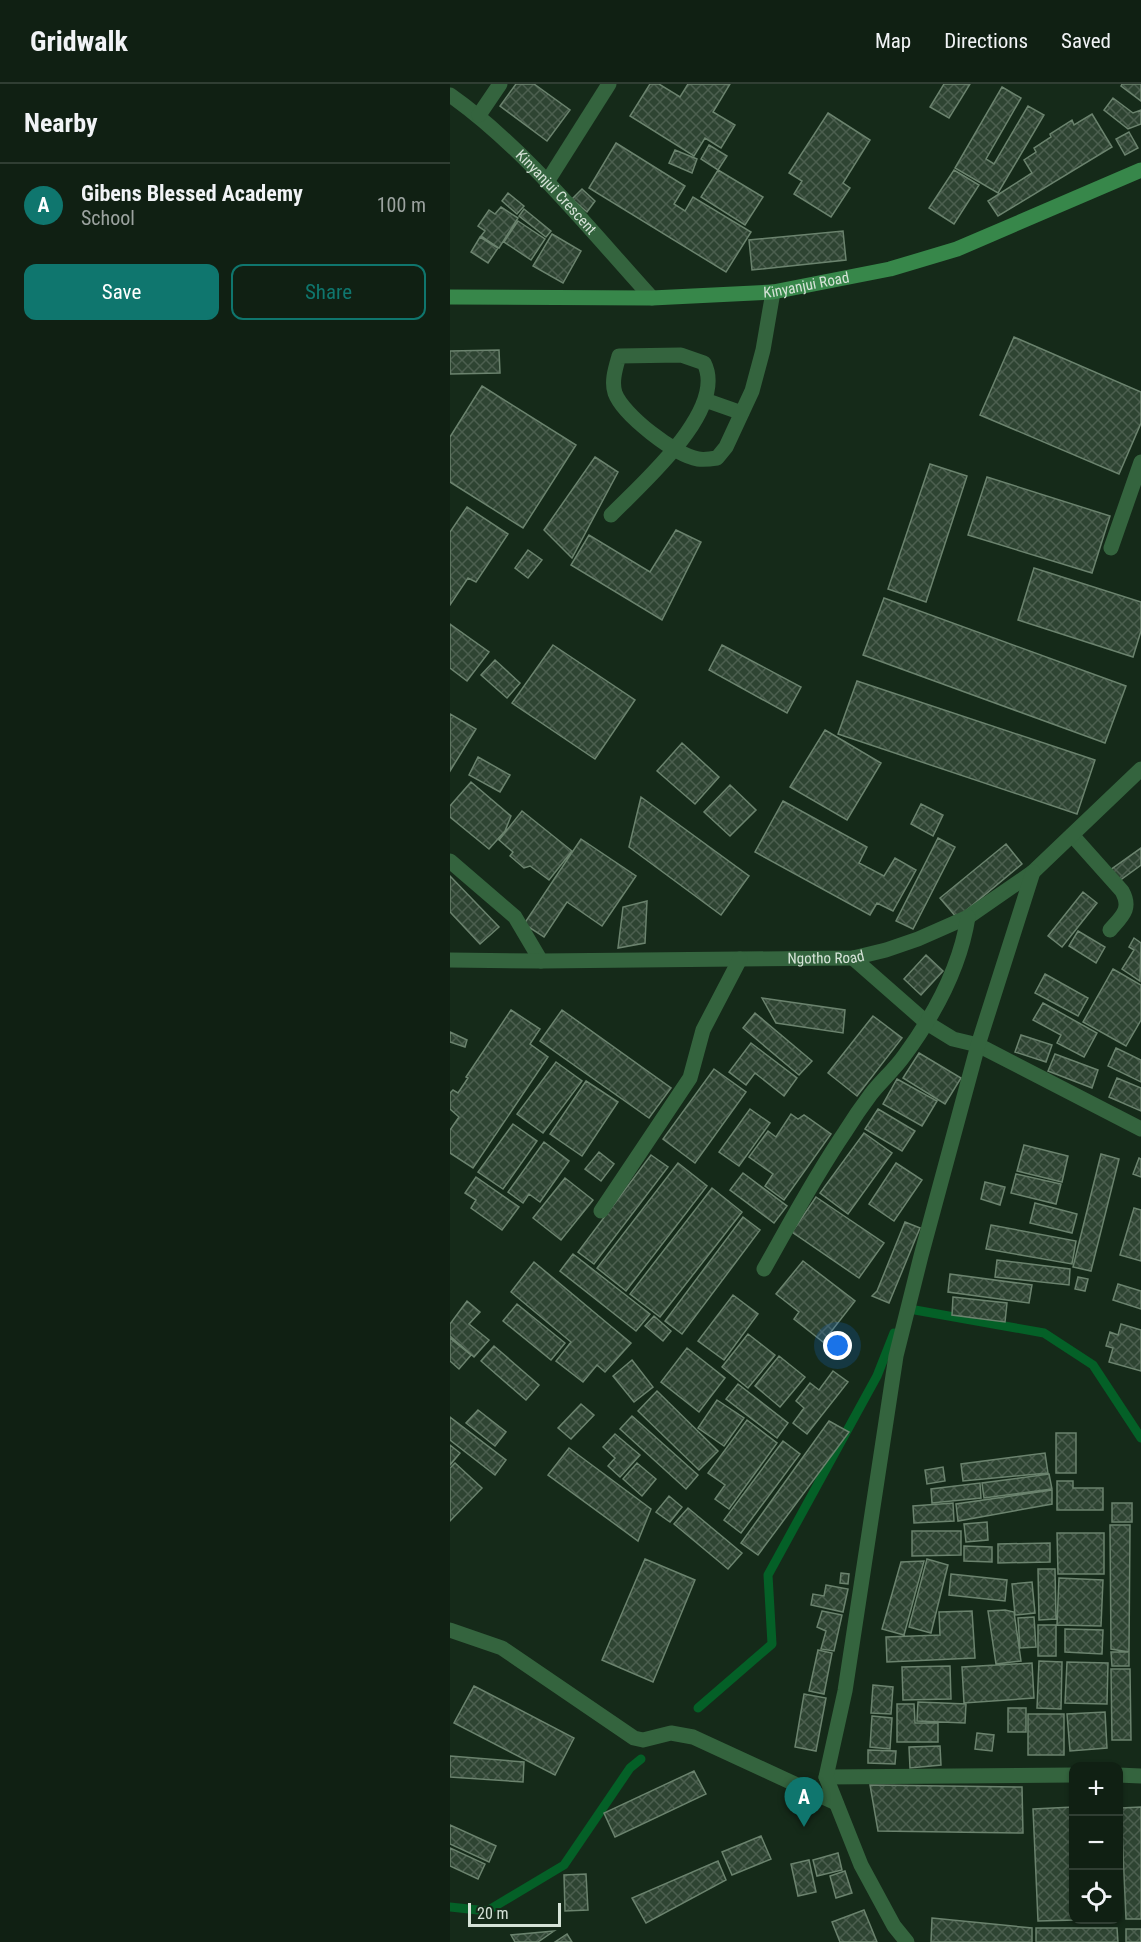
<!DOCTYPE html>
<html lang="en">
<head>
<meta charset="utf-8">
<style>
	body { margin:0; font-family:"Roboto Condensed",sans-serif; background:#19281c; color:#f1f3f6 }
	.controls { position:absolute; right:18px; bottom:18px; display:grid; overflow:hidden; border-radius:12px; box-shadow:0 2px 4px #0004 }
	.controls button { width:54px; height:54px; display:grid; place-items:center; padding:0; border:0; border-bottom:2px solid #303e33; background:#102013; color:#f1f3f6; font:30px sans-serif }
	.scale { position:absolute; left:18px; bottom:15px; width:93px; box-sizing:border-box; padding-left:6px; border:3px solid #d6e3d8; border-top:0; font-size:16px; line-height:21px; white-space:nowrap; color:#d6e3d8; -webkit-text-stroke:4px #152a19; paint-order:stroke }
	.you { position:absolute; left:388px; top:1262px; width:21px; height:21px; margin:-15px; border:4px solid #fff; border-radius:50%; background:#1a73e8; box-shadow:0 0 0 9px #1a73e833 }
	.badge { display:grid; place-items:center; width:39px; height:39px; border-radius:50%; background:#0f766e; color:#fff; font-size:20px; font-weight:700 }
	.pin { position:absolute; translate:-50% -50px; filter:drop-shadow(0 2px 3px #0008) }
	.pin::after { content:''; position:absolute; top:32px; width:21px; height:18px; background:inherit; clip-path:polygon(0 0,100% 0,50% 100%) }
	.list { margin:0; padding:0; list-style:none }
	h2 { display:flex; justify-content:space-between; align-items:center; height:78px; margin:0; padding:0 24px; font-size:26px }
	h2 small { font-size:20px; font-weight:400; color:#9ca3a0 }
	.list li { display:grid; grid-template-columns:39px 1fr auto; gap:18px; align-items:center; box-sizing:border-box; height:84px; padding:0 24px; border-top:2px solid #303e33 }
	.list b { display:block; font-size:22px; white-space:nowrap }
	.list p { margin:0; font-size:20px; white-space:nowrap; color:#9ca3a0 }
	.list em { font-size:20px; font-style:normal; color:#9ca3a0 }
	.actions { display:flex; gap:12px; padding:18px 24px }
	.actions a { flex:1; padding:14px 0; border:2px solid #0f766e; border-radius:12px; text-align:center; font-size:21px; color:#0f766e }
	.actions .main { background:#0f766e; color:#fff }
	.icon { flex:none; width:33px; height:33px; fill:none; stroke:currentColor; stroke-width:2; stroke-linecap:round; stroke-linejoin:round }
	.map { position:relative; flex:none; width:691px; height:1858px; overflow:hidden }
	header { display:flex; align-items:center; gap:36px; box-sizing:border-box; height:84px; padding:0 30px; background:#102013; border-bottom:2px solid #303e33 }
	header strong { font-size:28px }
	nav { display:flex; gap:33px; margin-inline-start:auto; font-size:21px }
	main { display:flex }
	aside { flex:1; background:#102013 }
	.map>svg:first-child { display:block }
</style>
</head>
<body>
<header>
<strong>Gridwalk</strong>
<nav><a>Map</a><a>Directions</a><a>Saved</a></nav>
</header>
<main>
<aside>
<h2>Nearby<small></small></h2>
<ul class="list">
<li><span class="badge">A</span><div><b>Gibens Blessed Academy</b><p>School</p></div><em>100 m</em></li>
</ul>
<div class="actions"><a class="main">Save</a><a>Share</a></div>
</aside>
<div class="map">
<svg width="691" height="1858" viewBox="0 0 691 1858">
	<defs>
		<pattern id="building-cross-hatch" width="8" height="8" patternUnits="userSpaceOnUse" patternTransform="scale(1.5)"><rect width="8" height="8" fill="#2e4432"/><path d="M0 0l8 8M0 8l8-8" fill="none" stroke="#4c5f4f"/></pattern>
	</defs>
	<rect width="100%" height="100%" fill="#152a19"/>
	<g fill="none" stroke-linecap="round" stroke-linejoin="round">
		<!-- stream -->
		<path stroke="#046027" stroke-width="9" d="M465,1226l129,23 49,32 48,73
			M248,1624l74,-64 -4,-69 109,-199 17,-43
			M0,1823l37,4 77,-46 66,-97 11,-9"/>
	</g>
	<!-- building -->
	<path fill="url(#building-cross-hatch)" stroke="#6b836e" stroke-width="1.5" d="M66,0h18l36,26 -23,31 -47,-35z
		M200,0h9l21,13 8,-13h42l-17,28 22,13 -14,23 -16,-10 -11,18 -64,-40z
		M494,0h26l-21,34 -19,-11z
		M672,0h19v17l-20,-15z
		M552,3l19,11 -35,61 8,5 34,-58 16,9 -46,78 -43,-25z
		M663,14l20,15 8,-3v14l-13,5 -24,-19z
		M378,29l42,27 -27,43 7,5 -19,29 -37,-23 8,-13 -13,-8z
		M642,30l20,33 -114,69 -10,-15 44,-28 -8,-13 12,-8 -2,-4 17,-11 -1,-3 22,-14 2,5z
		M679,48l9,16 -13,7 -9,-16z
		M166,59l69,43 -11,18 11,7 8,-14 58,35 -25,40 -137,-84z
		M259,61l18,11 -9,14 -17,-11z
		M225,66l22,9 -5,14 -23,-10z
		M268,86l45,27 -18,28 -44,-28z
		M504,86l25,15 -25,39 -25,-16z
		M132,105l13,12 -8,11 -15,-13z
		M58,109l16,13 -7,8 -15,-13z
		M51,123l17,11 -19,30 -18,-12 4,-5 -7,-5 11,-16 6,4z
		M74,125l27,22 -5,6 -27,-21z
		M68,137l27,18 -14,21 -27,-18z
		M393,147l3,29 -94,10 -3,-30z
		M102,150l29,17 -18,32 -30,-17z
		M30,153l18,11 -10,15 -17,-11z
		M564,253l127,55v31l-22,51 -139,-59z
		M49,266l1,23 -50,1v-23z
		M32,302l94,59 -53,83 -73,-46v-45z
		M145,373l23,15 -46,86 -28,-28z
		M480,380l37,12 -41,126 -38,-13z
		M537,393l123,39 -18,57 -124,-38z
		M17,423l41,27 -32,48 -8,-4 -18,27v-73z
		M226,446l25,12 -39,78 -91,-55 18,-30 61,37z
		M78,466l14,10 -14,18 -13,-10z
		M584,484l107,34v29l-8,26 -115,-37z
		M434,514l242,88 -21,57 -242,-88z
		M0,540l39,28 -22,29 -17,-13z
		M103,561l82,55 -40,59 -83,-56z
		M272,561l79,42 -14,26 -78,-43z
		M45,576l25,23 -13,15 -26,-23z
		M407,597l238,79 -18,54 -239,-80z
		M0,630l26,15 -26,42z
		M375,646l56,33 -34,57 -57,-33z
		M232,659l37,34 -24,27 -38,-33z
		M28,673l32,18 -10,17 -31,-17z
		M21,698l40,34 -6,15 -16,18 -39,-32v-11z
		M280,701l26,25 -26,26 -26,-24z
		M191,713l108,79 -28,39 -92,-68z
		M333,717l84,46 -8,16 25,13 11,-18 21,12 -23,41 -16,-8 -7,12 -115,-63z
		M471,720l22,11 -10,21 -22,-12z
		M72,727l50,40 -23,29 -19,-14 -6,2 -14,-12 3,-4 -14,-12z
		M488,754l17,9 -42,82 -17,-8z
		M131,755l55,37 -34,50 -35,-24 -23,35 -20,-13z
		M556,760l16,20 -65,54 -17,-20z
		M691,764v17l-26,19 -9,-11z
		M0,792l49,51 -19,17 -30,-32z
		M633,808l14,11 -35,44 -14,-11z
		M197,817l-2,42 -27,5 5,-41z
		M628,847l27,16 -9,16 -27,-17z
		M684,854l7,5 -1,38 -18,-12 12,-19 -5,-3z
		M476,871l17,16 -22,24 -17,-16z
		M663,885l28,16v35l-15,26 -43,-24z
		M595,890l43,24 -10,18 -43,-23z
		M312,914l83,12 -2,23 -67,-10z
		M593,919l54,30 -13,24 -27,-14 4,-8 -28,-15z
		M61,926l29,19 -10,15 18,13 -75,111 -23,-15v-23l9,-13 -9,-8v-16l3,-3 5,3 10,-15 -2,-1z
		M112,926l109,78 -22,30 -109,-77z
		M305,929l57,48 -13,14 -56,-47z
		M423,932l29,22 -45,58 -29,-23z
		M0,948l17,8 -2,7 -15,-5z
		M571,951l31,10 -6,17 -31,-10z
		M301,959l46,35 -13,18 -29,-23 -9,12 -17,-13z
		M666,964l25,12v22l-33,-16z
		M469,969l42,25 -16,26 -42,-26z
		M605,970l43,16 -6,18 -44,-17z
		M106,978l26,19 -39,52 -26,-19z
		M264,985l32,23 -51,71 -32,-24z
		M667,994l24,10v23l-32,-14z
		M447,995l40,22 -15,25 -39,-22z
		M136,997l32,21 -36,54 -32,-22z
		M300,1025l20,14 -31,43 -20,-14z
		M428,1025l37,22 -13,20 -37,-22z
		M341,1030l7,5 6,-4 27,19 -47,66 -19,-14 8,-12 -24,-17 19,-26 8,6z
		M63,1040l24,17 -34,48 -25,-17z
		M414,1049l28,20 -44,61 -28,-21z
		M94,1058l25,19 -29,41 -11,-8 -6,9 -15,-11z
		M574,1061l44,11 -6,26 -45,-11z
		M149,1068l15,12 -13,17 -16,-12z
		M651,1070l18,5 -28,112 -18,-4z
		M201,1071l17,12 -74,97 -16,-12z
		M689,1074l2,1v18l-8,-3z
		M228,1079l29,23 -81,105 -29,-23z
		M446,1079l26,17 -28,41 -25,-17z
		M293,1089l44,33 -13,17 -44,-33z
		M566,1090l45,10 -5,20 -45,-11z
		M26,1093l43,30 -17,23 -31,-22 5,-8 -11,-7z
		M115,1094l28,22 -32,40 -28,-22z
		M535,1098l20,5 -5,18 -19,-6z
		M262,1104l30,24 -82,105 -30,-23z
		M366,1113l68,46 -25,35 -67,-46z
		M585,1119l42,11 -5,19 -42,-10z
		M684,1124l7,2v51l-21,-6z
		M293,1133l17,13 -78,104 -17,-13z
		M455,1138l15,6 -31,75 -17,-7 5,-5z
		M541,1141l85,16 -4,23 -86,-15z
		M123,1170l77,60 -14,17 -76,-60z
		M547,1176l73,9 -1,16 -74,-8z
		M353,1177l52,40 -32,41 -29,-23 5,-7 -23,-18z
		M84,1178l97,81 -26,29 -8,-7 -14,17 -27,-21 15,-19 -60,-50z
		M500,1190l82,11 -3,18 -81,-11z
		M628,1193l10,2 -3,12 -10,-2z
		M668,1200l23,7v18l-28,-9z
		M283,1211l25,19 -34,46 -26,-19z
		M503,1213l54,6 -2,19 -53,-7z
		M17,1217l13,11 -11,12 20,16 -15,17 -24,-21v-12z
		M67,1220l48,39 -14,17 -48,-39z
		M204,1232l17,15 -8,10 -18,-15z
		M671,1240l20,6v41l-32,-9 4,-14 -7,-2 4,-14 8,3z
		M298,1250l27,21 -27,33 -26,-21z
		M0,1254l21,17 -12,14 -9,-8z
		M44,1262l45,39 -13,15 -45,-39z
		M237,1264l38,30 -26,34 -38,-30z
		M329,1272l26,21 -25,30 -25,-21z
		M182,1276l21,27 -19,15 -21,-26z
		M383,1287l15,11 -41,52 -14,-11 11,-15 -8,-7 14,-18 9,7z
		M288,1300l50,39 -11,15 -51,-39z
		M207,1307l61,60 -19,19 -61,-59z
		M267,1316l27,18 -20,28 -26,-18z
		M131,1320l13,11 -23,24 -13,-11z
		M28,1326l28,22 -11,14 -29,-23z
		M182,1332l66,59 -12,14 -66,-60z
		M0,1333l56,43 -11,15 -45,-35z
		M297,1336l30,23 -48,66 -14,-10 10,-14 -17,-12z
		M379,1337l20,11 -91,123 -17,-12z
		M606,1349h20v40h-20z
		M165,1350l25,21 -20,22 -12,-11 7,-8 -12,-11z
		M333,1357l17,13 -59,79 -17,-13z
		M0,1361l10,8 -10,12z
		M119,1364l82,61 -13,32 -90,-66z
		M595,1369l3,20 -85,8 -2,-17z
		M5,1379l27,25 -32,33v-53z
		M187,1379l19,16 -14,17 -19,-17z
		M493,1383l2,14 -18,3 -2,-14z
		M599,1390l3,15 -68,9 -2,-15z
		M607,1397h16v7h30v22h-46z
		M530,1399l1,15 -49,5 -1,-14z
		M602,1406v14l-94,17 -2,-17z
		M219,1412l13,11 -12,15 -14,-10z
		M503,1419l1,18 -40,2 -1,-17z
		M662,1419h20v19h-20z
		M238,1424l54,45 -14,16 -54,-45z
		M537,1438l1,18 -22,2 -2,-18z
		M660,1441h20l-1,127 -18,-3z
		M462,1447h49v24l-49,1z
		M607,1449h47v41h-46z
		M600,1459v19l-52,1v-19z
		M514,1462l28,1v15l-28,-1z
		M195,1475l50,21 -42,102 -51,-22z
		M477,1475l21,6 -17,68 -22,-6z
		M474,1477l-20,74 -22,-6 19,-67z
		M588,1485h17l1,50 -17,1z
		M391,1489l8,1 -1,10 -8,-1z
		M501,1490l56,6 -2,21 -56,-6z
		M609,1494l44,2 -2,46 -44,-1z
		M582,1498l3,31 -20,2 -3,-31z
		M376,1501l22,4 -5,23 -32,-7 2,-11 11,2z
		M555,1526l9,2 7,49 -25,3 -8,-53z
		M372,1527l20,4 -8,36 -13,-2 5,-18 -9,-4z
		M522,1527l3,47 -88,4 -1,-25 54,-2 -1,-23z
		M584,1533l2,30 -16,1 -2,-30z
		M588,1541h18v31h-18z
		M615,1545l38,1 -1,24 -37,-2z
		M368,1566l14,3 -8,41 -15,-3z
		M661,1568h18v14h-17z
		M589,1577l23,1 -1,47 -24,-1z
		M617,1578l41,1 -1,41 -42,-1z
		M582,1579l2,35 -70,5 -2,-36z
		M500,1582l1,33 -48,1 -1,-33z
		M661,1585h19l1,71h-19z
		M423,1601l20,2 -2,27 -20,-1z
		M24,1602l100,52 -19,37 -101,-52z
		M354,1610l22,4 -10,53 -21,-4z
		M468,1618l48,2 -1,19 -48,-2z
		M447,1620h17l1,19h23v19h-41z
		M558,1624h18v24h-18z
		M655,1628l2,36 -37,3 -3,-37z
		M578,1630h36v41h-36z
		M422,1632l20,2 -2,31 -20,-2z
		M527,1649l17,2 -2,16 -17,-2z
		M490,1662l1,19 -31,3 -1,-21z
		M418,1666l28,1 -1,13 -27,-1z
		M0,1672l74,6 -1,20 -73,-5z
		M244,1687l12,23 -91,43 -11,-24z
		M420,1701l152,2 1,46 -145,-2z
		M623,1723l1,113h3l-39,1 -5,-112z
		M691,1723v112h-15l-5,-111z
		M0,1741l46,21 -7,16 -39,-18z
		M311,1752l10,23 -39,16 -10,-23z
		M0,1764l35,16 -7,15 -28,-13z
		M388,1769l4,17 -25,6 -4,-16z
		M359,1776l7,32 -18,4 -7,-32z
		M268,1777l8,19 -80,43 -14,-25z
		M395,1787l7,22 -16,5 -6,-22z
		M136,1790l2,36 -23,1 -1,-36z
		M414,1826l13,32h-37l-8,-20z
		M482,1834l100,10v14h-101z
		M586,1844h81l1,14h-82z
		M676,1845h15v13h-15z
		M104,1847l-16,11h-23l-4,-7z
		M117,1850l5,8h-17z"/>
	<g fill="none" stroke-linecap="round" stroke-linejoin="round">
		<!-- lane -->
		<path stroke="#34643e" stroke-width="15" d="M255,316l37,13
			M161,431c30,-31 117,-105 93,-152l-23,-8 -62,1c-3,11 -8,25 -4,37 8,22 60,62 83,66 6,1 13,0 19,-1l9,-11 26,-56 11,-41 10,-58
			M661,464l30,-86
			M622,751l50,56c10,18 0,25 -12,39"/>
		<!-- street -->
		<g stroke="#34643e" stroke-width="15">
			<path id="s1" d="M0,11c74,52 141,136 202,203"/>
			<path d="M29,31l21,-31"/>
			<path d="M97,98l62,-98"/>
			<path d="M0,777l65,56 26,44"/>
			<path d="M403,874l74,65 26,16 25,6 163,84"/>
			<path id="s2" d="M0,876l91,1 312,-3 33,-8 32,-11 50,-22 65,-45 108,-103"/>
			<path d="M151,1127l89,-133 13,-48 37,-71"/>
			<path d="M314,1185c26,-46 51,-93 81,-137 8,-13 17,-26 26,-38 10,-13 23,-24 33,-38 31,-42 56,-88 64,-139"/>
			<path d="M0,1546l52,18 132,90 9,2 28,-7 22,4 143,66"/>
			<path d="M668,1691l23,1"/>
			<path d="M376,1693l248,-2"/>
			<path d="M457,1858l-13,-16 -33,-61 -35,-88 19,-86 51,-335 25,-100 57,-211 55,-173"/>
		</g>
		<!-- secondary -->
		<path stroke="#37874a" stroke-width="15" id="s3" d="M0,213l202,1 121,-6 117,-23 67,-20 184,-79"/>
	</g>
	<g text-anchor="middle" dominant-baseline="central" stroke-width="5" stroke-linejoin="round" paint-order="stroke">
		<!-- street labels -->
		<g font-size="15" fill="#d6e3d8" stroke="#152a19">
			<text stroke="none"><textPath href="#s1" startOffset="144">Kinyanjui Crescent</textPath></text>
			<text stroke="none"><textPath href="#s3" startOffset="357">Kinyanjui Road</textPath></text>
			<text stroke="none"><textPath href="#s2" startOffset="376">Ngotho Road</textPath></text>
		</g>
	</g>
</svg>
<div class="controls">
<button>+</button>
<button>−</button>
<button><svg class="icon" aria-label="locate" viewBox="0 0 24 24"><circle cx="12" cy="12" r="6"/><path d="M12 2v4M12 18v4M2 12h4M18 12h4"/></svg></button>
</div>
<div class="scale">20 m</div>
<div class="you"></div>
<div class="pin badge" style="left:354px;top:1743px">A</div>
</div>
</main>
</body>
</html>
